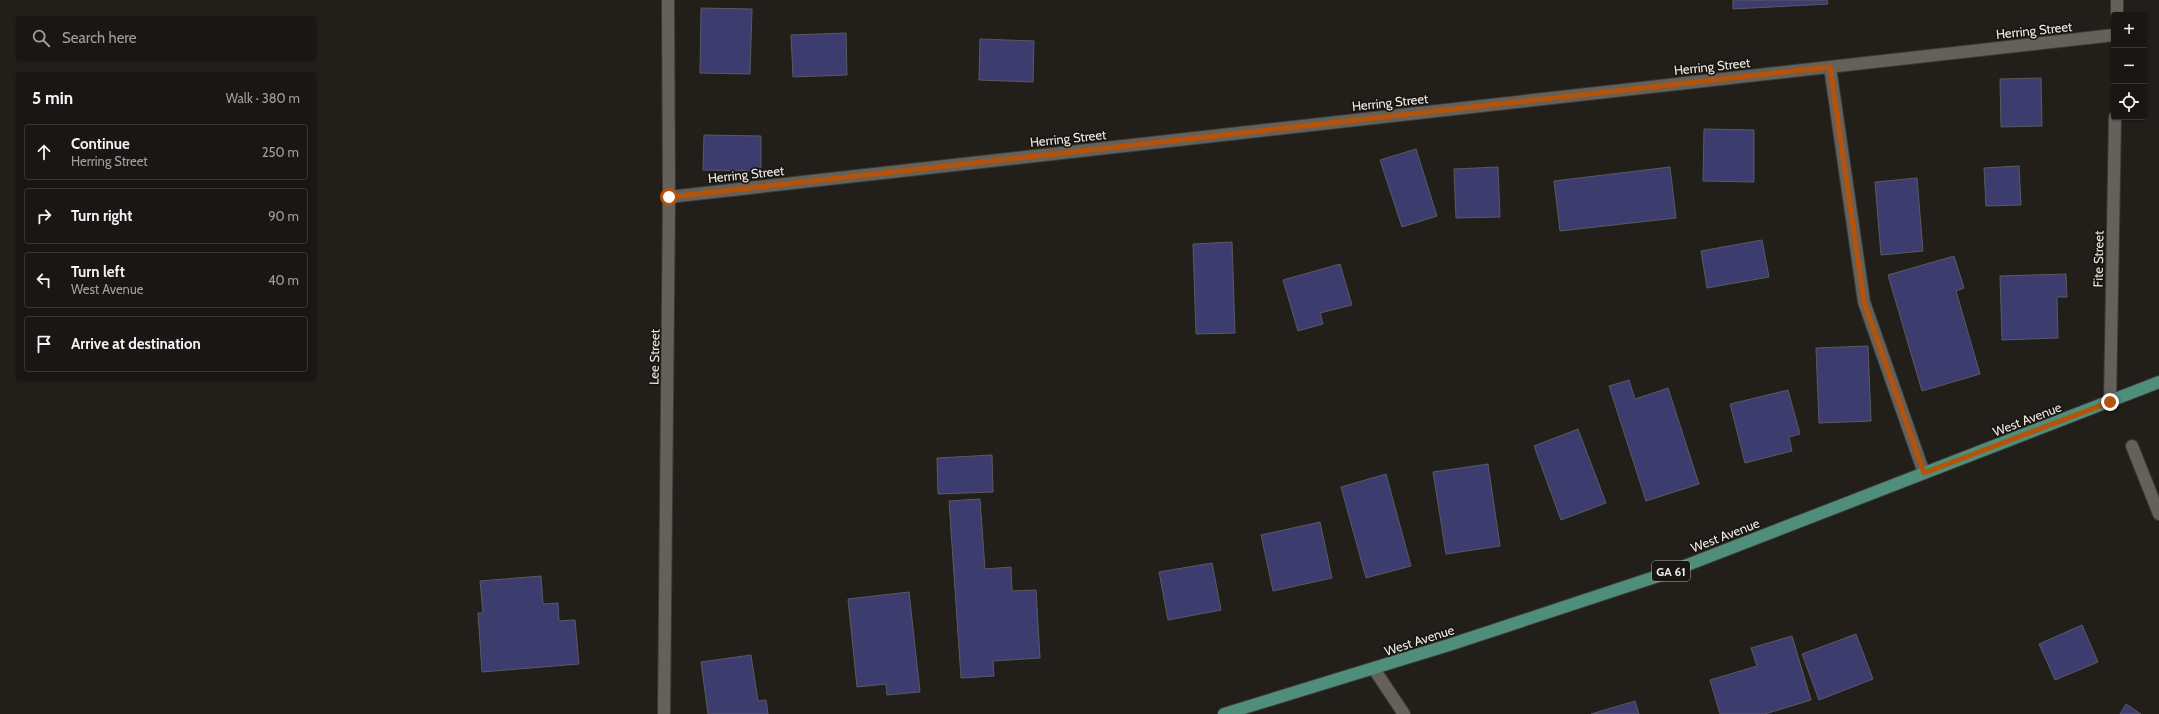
<!DOCTYPE html>
<html lang="en">
<head>
<meta charset="utf-8">
<style>
	body { margin:0; font-family:Cabin,sans-serif; background:#272321; color:#f1f3f6 }
	.controls { position:absolute; right:12px; top:12px; display:grid; overflow:hidden; border-radius:4px; box-shadow:0 1px 3px #0004 }
	.controls button { width:36px; height:36px; display:grid; place-items:center; padding:0; border:0; border-bottom:1px solid #383533; background:#1a1613; color:#f1f3f6; font:20px sans-serif }
	.stop { position:absolute; width:12px; height:12px; margin:-9px; border:3px solid #b45309; border-radius:50%; background:#fff }
	.stop.end { background:#b45309; border-color:#fff; box-shadow:0 1px 4px #0008 }
	.list { margin:0; padding:0; list-style:none }
	h2 { display:flex; justify-content:space-between; align-items:center; height:52px; margin:0; padding:0 16px; font-size:17px }
	h2 small { font-size:13px; font-weight:400; color:#9f9fa0 }
	.list li { display:grid; grid-template-columns:26px 1fr auto; gap:12px; align-items:center; box-sizing:border-box; height:56px; margin:0 8px 8px; padding:0 8px; border:1px solid #383533; border-radius:4px }
	.list b { display:block; font-size:15px; white-space:nowrap }
	.list p { margin:0; font-size:13px; white-space:nowrap; color:#9f9fa0 }
	.list em { font-size:13px; font-style:normal; color:#9f9fa0 }
	.icon { flex:none; width:22px; height:22px; fill:none; stroke:currentColor; stroke-width:2; stroke-linecap:round; stroke-linejoin:round }
	.map { position:relative; flex:none; width:2159px; height:714px; overflow:hidden }
	.search { position:absolute; background:#1a1613; box-shadow:0 1px 3px #0004; left:16px; top:16px; width:300px; height:44px; display:flex; align-items:center; gap:10px; box-sizing:border-box; padding:0 14px; border-radius:4px; color:#9f9fa0; font-size:15px }
	.panel { position:absolute; background:#1a1613; box-shadow:0 1px 3px #0004; left:16px; top:72px; width:300px; height:308px; border-radius:4px }
	.map>svg:first-child { display:block }
</style>
</head>
<body>
<div class="map">
<svg width="2159" height="714" viewBox="0 0 2159 714">
	<rect width="100%" height="100%" fill="#221e19"/>
	<!-- building -->
	<path fill="#3c3d6e" stroke="#5a5a62" d="M1733,0h94l1,4 -95,5z
		M701,8l51,1 -2,65 -50,-1z
		M846,33l1,42 -54,2 -2,-42z
		M980,39l54,2 -1,41 -54,-2z
		M2041,78l1,48 -41,1 -1,-48z
		M1704,129l50,1v52l-51,-1z
		M704,135l57,1v35l-58,-1z
		M1416,149l21,67 -35,11 -22,-67z
		M2019,166l2,39 -35,1 -2,-38z
		M1498,167l2,50 -44,1 -2,-49z
		M1670,167l6,51 -116,13 -6,-50z
		M1917,178l6,73 -42,4 -6,-73z
		M1762,240l7,37 -62,11 -6,-37z
		M1232,242l3,91 -39,1 -3,-90z
		M1954,256l10,32 -8,3 24,83 -58,17 -34,-116z
		M1340,264l12,41 -32,8 3,11 -25,7 -15,-51z
		M2066,274l1,23h-10l1,41 -56,2 -2,-64z
		M1868,346l3,75 -52,2 -3,-75z
		M1629,380l6,19 33,-11 31,96 -53,17 -37,-115z
		M1788,390l12,44 -11,3 3,14 -47,12 -15,-59z
		M1578,429l28,74 -45,17 -27,-74z
		M992,455l1,37 -55,2 -1,-36z
		M1488,464l12,82 -54,8 -13,-82z
		M1386,474l25,92 -45,12 -25,-91z
		M980,499l5,70 26,-2 1,24 24,-1 4,68 -47,3 1,15 -33,2 -12,-177z
		M1320,522l12,56 -59,13 -12,-56z
		M1212,563l9,47 -53,10 -9,-48z
		M541,576l2,28 15,-1 1,18 16,-1 4,44 -97,8 -4,-59h5l-3,-32z
		M909,592l11,100 -33,3 -1,-11 -29,3 -9,-88z
		M2082,625l16,37 -43,18 -16,-36z
		M1856,634l17,45 -54,21 -17,-46z
		M1792,636l19,64 -46,14h-45l-10,-34 47,-14 -6,-18z
		M751,655l7,46 8,-1 2,14h-60l-7,-52z
		M1635,701l4,13h-48z
		M2126,704l15,10h-21z"/>
	<g fill="none" stroke-linecap="round" stroke-linejoin="round">
		<defs>
			<path id="minor" d="M2117,0v15
				M1830,67l34,235 60,171
				M669,197l1445,-162
				M2110,402l5,-285
				M2132,446l27,68
				M1374,669l30,45
				M664,714l5,-517 -1,-197"/>
			<path id="major" d="M1224,714l228,-70 212,-70 495,-192"/>
		</defs>
		<!-- minor casing -->
		<use href="#minor" stroke="#3d3a36" stroke-width="14"/>
		<!-- major casing -->
		<use href="#major" stroke="#3d3a36" stroke-width="14"/>
		<!-- minor -->
		<use href="#minor" stroke="#656059" stroke-width="12"/>
		<!-- major -->
		<use href="#major" stroke="#4f8e7b" stroke-width="12"/>
	</g>
	<g fill="none" stroke-linecap="round" stroke-linejoin="round">
		<!-- route -->
		<path stroke="#b45309" stroke-width="5" d="M669,197l1161,-130 34,235 60,171 186,-71"/>
	</g>
	<g text-anchor="middle" dominant-baseline="central" stroke-width="3.5" stroke-linejoin="round" paint-order="stroke">
		<!-- shield labels -->
		<rect fill="#191510" stroke="#adaaa6" stroke-width="1" x="1652" y="561" width="38" height="20" rx="3"/>
		<g font-size="12" font-weight="bold" fill="#edeae7">
			<text x="1671" y="571">GA 61</text>
		</g>
		<!-- street labels -->
		<g font-size="13" fill="#edeae7" stroke="#191510">
			<text transform="translate(2034 30) rotate(-6)">Herring Street</text>
			<text transform="translate(1712 66) rotate(-6)">Herring Street</text>
			<text transform="translate(1390 102) rotate(-6)">Herring Street</text>
			<text transform="translate(1068 138) rotate(-6)">Herring Street</text>
			<text transform="translate(746 174) rotate(-6)">Herring Street</text>
			<text transform="translate(2098 259) rotate(-89)">Fite Street</text>
			<text transform="translate(654 357) rotate(-89)">Lee Street</text>
			<text transform="translate(2027 419) rotate(-21)">West Avenue</text>
			<text transform="translate(1725 535) rotate(-21)">West Avenue</text>
			<text transform="translate(1419 640) rotate(-18)">West Avenue</text>
		</g>
	</g>
</svg>
<div class="controls">
<button>+</button>
<button>−</button>
<button><svg class="icon" aria-label="locate" viewBox="0 0 24 24"><circle cx="12" cy="12" r="6"/><path d="M12 2v4M12 18v4M2 12h4M18 12h4"/></svg></button>
</div>
<div class="stop" style="left:669px;top:197px"></div>
<div class="stop end" style="left:2110px;top:402px"></div>
<div class="search"><svg class="icon" aria-label="search" viewBox="0 0 24 24"><circle cx="10" cy="10" r="6"/><path d="M15 15l6 6"/></svg>Search here</div>
<section class="panel">
<h2>5 min<small>Walk · 380 m</small></h2>
<ul class="list">
<li><svg class="icon" aria-label="ahead" viewBox="0 0 24 24"><path d="M12 20V5M6 11l6-6 6 6"/></svg><div><b>Continue</b><p>Herring Street</p></div><em>250 m</em></li>
<li><svg class="icon" aria-label="right" viewBox="0 0 24 24"><path d="M7 20v-9h11M14 6l5 5-5 5"/></svg><div><b>Turn right</b></div><em>90 m</em></li>
<li><svg class="icon" aria-label="left" viewBox="0 0 24 24"><path d="M17 20v-9H6M10 6l-5 5 5 5"/></svg><div><b>Turn left</b><p>West Avenue</p></div><em>40 m</em></li>
<li><svg class="icon" aria-label="arrive" viewBox="0 0 24 24"><path d="M6 21V4h12l-3 4 3 4H6"/></svg><div><b>Arrive at destination</b></div></li>
</ul>
</section>
</div>
</body>
</html>
